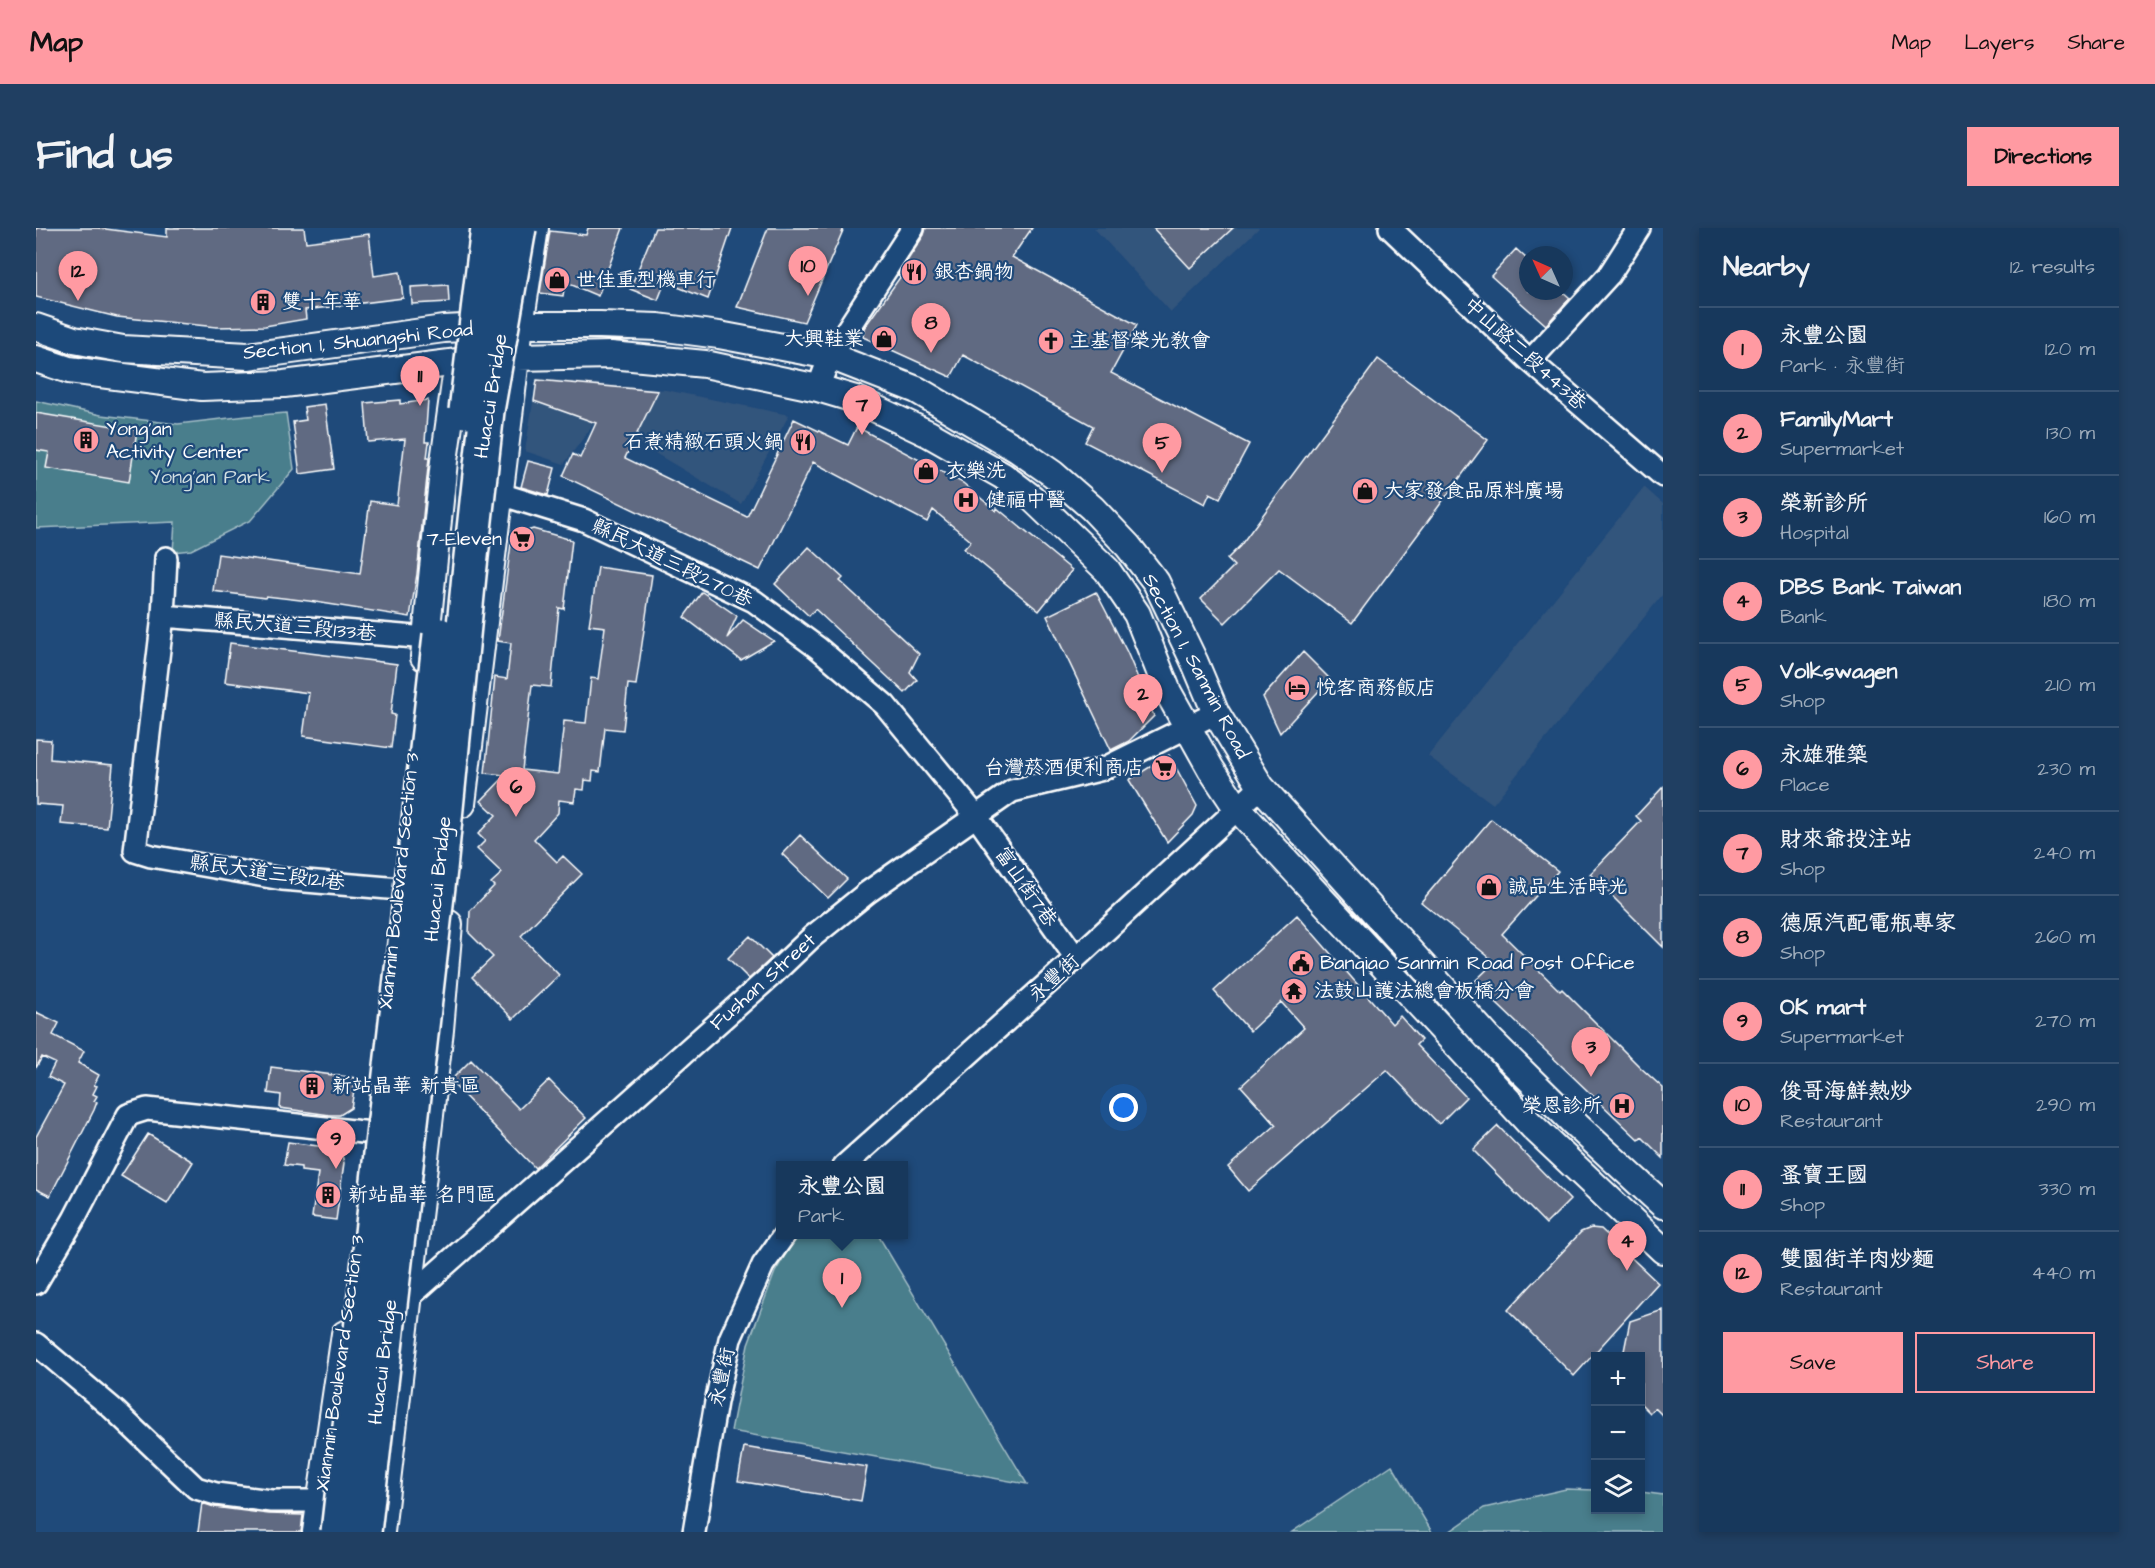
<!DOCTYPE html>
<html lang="en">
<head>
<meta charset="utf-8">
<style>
	body { margin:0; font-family:"Architects Daughter","LXGW WenKai TC",sans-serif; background:#203f62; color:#f1f3f6 }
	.controls { position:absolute; right:18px; bottom:18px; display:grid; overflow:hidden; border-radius:0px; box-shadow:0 3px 9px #0003 }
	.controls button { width:54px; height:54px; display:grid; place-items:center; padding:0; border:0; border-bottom:2px solid #365272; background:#17385c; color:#f1f3f6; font:30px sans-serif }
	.compass { position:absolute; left:1483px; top:18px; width:54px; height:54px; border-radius:50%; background:#17385c; box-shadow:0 3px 9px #0003; rotate:315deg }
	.you { position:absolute; left:1088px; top:880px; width:21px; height:21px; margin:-15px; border:4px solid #fff; border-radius:50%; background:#1a73e8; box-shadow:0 0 0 9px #1a73e833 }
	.badge { display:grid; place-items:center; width:39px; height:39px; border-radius:50%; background:#ff9aa2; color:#111; font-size:20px; font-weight:700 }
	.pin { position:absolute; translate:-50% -50px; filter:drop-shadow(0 2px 3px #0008) }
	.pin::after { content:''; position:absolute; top:32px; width:21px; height:18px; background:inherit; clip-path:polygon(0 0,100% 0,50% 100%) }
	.popup { position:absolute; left:740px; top:933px; width:132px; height:78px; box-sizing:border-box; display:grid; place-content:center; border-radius:0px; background:#17385c; filter:drop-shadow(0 2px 4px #0005); font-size:20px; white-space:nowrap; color:#9eacbb }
	.popup b { font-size:22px; color:#f1f3f6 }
	.popup::after { content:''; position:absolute; left:50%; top:100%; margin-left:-12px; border:12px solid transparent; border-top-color:#17385c }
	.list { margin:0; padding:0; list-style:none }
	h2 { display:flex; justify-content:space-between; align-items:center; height:78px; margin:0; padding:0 24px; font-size:26px }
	h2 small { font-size:20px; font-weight:400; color:#9eacbb }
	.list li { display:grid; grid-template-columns:39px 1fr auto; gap:18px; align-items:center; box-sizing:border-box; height:84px; padding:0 24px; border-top:2px solid #365272 }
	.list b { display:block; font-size:22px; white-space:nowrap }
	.list p { margin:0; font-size:20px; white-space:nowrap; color:#9eacbb }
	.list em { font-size:20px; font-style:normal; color:#9eacbb }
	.actions { display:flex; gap:12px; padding:18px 24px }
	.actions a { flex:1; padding:14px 0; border:2px solid #ff9aa2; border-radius:0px; text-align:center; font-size:21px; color:#ff9aa2 }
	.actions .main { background:#ff9aa2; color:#111 }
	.icon { flex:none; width:33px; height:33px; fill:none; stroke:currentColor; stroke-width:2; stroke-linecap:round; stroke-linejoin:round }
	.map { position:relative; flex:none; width:1627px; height:1304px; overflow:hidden; border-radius:0px }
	header { display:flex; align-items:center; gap:36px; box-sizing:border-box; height:84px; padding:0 30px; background:#ff9aa2; color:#111 }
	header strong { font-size:28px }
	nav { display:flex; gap:33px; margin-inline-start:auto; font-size:21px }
	.intro { display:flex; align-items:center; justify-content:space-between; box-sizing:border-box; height:144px; padding:0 36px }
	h1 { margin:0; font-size:42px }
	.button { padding:15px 27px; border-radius:0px; background:#ff9aa2; color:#111; font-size:21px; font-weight:700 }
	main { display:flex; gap:36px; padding:0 36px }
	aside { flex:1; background:#17385c; border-radius:0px; box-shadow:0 3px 9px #0003 }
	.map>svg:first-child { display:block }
</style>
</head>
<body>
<header>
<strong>Map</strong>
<nav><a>Map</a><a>Layers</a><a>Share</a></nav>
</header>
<div class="intro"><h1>Find us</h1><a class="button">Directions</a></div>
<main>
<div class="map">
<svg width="1627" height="1304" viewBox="0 0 1627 1304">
	<rect width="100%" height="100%" fill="#1f4a7a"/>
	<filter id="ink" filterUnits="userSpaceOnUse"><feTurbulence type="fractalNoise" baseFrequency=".0167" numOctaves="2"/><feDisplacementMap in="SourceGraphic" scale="12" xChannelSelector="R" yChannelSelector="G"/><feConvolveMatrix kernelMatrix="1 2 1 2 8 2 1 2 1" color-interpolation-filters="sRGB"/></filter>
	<g filter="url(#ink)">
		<!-- built -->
		<path fill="#33547c" d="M1058,0h165l-88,84z
			M501,150l129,12 123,25 -48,89 -108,-64 -40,-15 -29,39 -39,-13z
			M1608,259l19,17v90l-170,210 -65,-48z"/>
		<!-- green -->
		<path fill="#497e8c" stroke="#a4bec6" stroke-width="1.5" d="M0,173l65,14 77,9 69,-8 39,-3 8,56 -43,51 -60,30 -18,2 2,-30 -139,6z
			M761,1007h81l149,249 -296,-53 17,-87 27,-72z
			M1356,1237l40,67h-140z
			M1530,1261l29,1 1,20h44l1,-18 22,3v37h-214l35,-24z"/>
		<!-- building -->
		<path fill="#616b82" stroke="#fff" stroke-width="1.5" d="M0,0h62l69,9v-9h137l2,14 63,-8 5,42 26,-4 3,26 -98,12 1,9 -41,7 -48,1 -100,-10 -81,-20z
			M552,0h35l-25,68 -33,-14 -2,14 -23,-3 10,-62 36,4z
			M619,0h77l-24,71 -43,-17 -7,18 -28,-11z
			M732,0h76l-40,94 -67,-15z
			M890,0h106l-20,29 125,68 -26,48 138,71 -29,54 -10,-5 -5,11 -120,-62 8,-16 -130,-71 -12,22 -88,-40 1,-9 37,-52 -3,-1 26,-40z
			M1117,0h80l-43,40z
			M1480,21l12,11v31h34l8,7 -24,27 -55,-49z
			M412,57l1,17 -37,2 -1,-17z
			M1342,131l110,81 -136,183 -73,-54 -54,54 -24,-24 33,-33 -7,-7 13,-13z
			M501,152l121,11 -33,67 122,59 47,-98 54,26 9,-18 106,56 33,28 1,-3 75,62 -33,41 -75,-62 7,-8 -38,-31 -6,12 -114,-60 -53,108 -197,-94 10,-22 7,4 16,-35 -62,-22z
			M364,172v4l28,-4 -3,42h4l-2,16h2l-12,116 -7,43 -101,-16 -43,-5 -1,2 -52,-7 5,-37 142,20 10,-73 27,4 8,-66 -37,3 -3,-39z
			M289,176l9,65 -34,5 -7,-52 13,-2 -2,-13z
			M0,185l101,17 -8,52 -83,-14 3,-16 -13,-2z
			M492,233l27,7 -7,27 -27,-8z
			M497,301l39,11 -8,69 -5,-1 -8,79 -19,-2 -10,85 36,4 6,-53 22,2 5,-45 7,1 7,-52 -16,-2 9,-58 54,8 -16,110 -8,-1 -5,46 -18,-2 -5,44 -7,-1 -1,10 -7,-1 -1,10 -8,-1 -2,13 -15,-2 -1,13 -24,26 23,23 6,-6 19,18 -61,62 38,39 -46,44 -41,-42 21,-20 -24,-24 1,-22 24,-25 -3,-3 11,-10 -25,-24 8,-8 -7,-7 18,-19 -15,-14 25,-26 -21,-2 10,-96 12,2 4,-36 -13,-2 14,-105z
			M773,319l34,31 -3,3 79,73 -9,18 7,8 -12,13 -90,-84 -6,7 -34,-32z
			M666,364l35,24 -10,22 16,-18 31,21 -33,19 -57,-43z
			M1060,364l31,60 27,64 -25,25 -18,9 -64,-134z
			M194,415l167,21 -6,50 4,1 -4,33 -88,-12 6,-43 -84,-11z
			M1267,424l27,27 -50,54 -17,-36z
			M0,511l15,1 -1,19 63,6 -6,63 -46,-4 2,-18 -27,-2z
			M1133,527l28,51 -4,9 -26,27 -38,-62z
			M1627,559v160l-73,-73 51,-53 -5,-5z
			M1455,591l67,52 -56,63 58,57 2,-2 79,79 22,20v70l-21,-21 -3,3 -165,-158 21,-20 -74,-60z
			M764,607l47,44 -19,19 -46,-44z
			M1261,687l95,109 8,-8 21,24 -5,5 50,52 -27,27 -52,-54 -139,121 -20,-24 48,-42 -35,-39 63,-58 -23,-26 -31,29 -36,-40z
			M714,708l22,22 -23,21 -21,-21z
			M0,784l23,11 -6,12 31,16 -6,12 21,12 -5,10 3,1 -4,8 4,2 -3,5 3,1 -3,8 -44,86 -14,-7v-52l28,-52 -16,-8 7,-14 -13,-6 -6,11z
			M435,832l48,49 30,-29 37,38 -51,50 -85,-87z
			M235,839l85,11 -5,30 -11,7h-10l-50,-7 1,-13 -13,-2z
			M1462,898l72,74 -24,24 -73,-74z
			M112,906l45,28 -26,42 -46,-28z
			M252,914l45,6 9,7 2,8 -8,57 -24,-3 6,-44 -17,-2v-4l-17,-2z
			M1555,1000l10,1 57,54 -84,93 -66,-66 73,-78z
			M1627,1082v106l-8,-8 -5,5 -9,-9v-48h-18l7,-35z
			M708,1219l123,20 -6,34 -123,-20z
			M166,1275l12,4 55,7 34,1 -2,17h-103z"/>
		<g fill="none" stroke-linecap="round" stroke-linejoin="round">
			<defs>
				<path id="minor" d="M1354,0l140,133 133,115
					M1494,133l79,-86 30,-47
					M782,160l12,-32 83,-128
					M464,266l84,26 170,81 64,47 67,57 91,111 100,142
					M130,330l-3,58 -28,235 16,5 131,23 118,10 23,-5
					M127,388l264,22
					M808,938l232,-208 185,-171
					M0,1055l38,-64 54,-104 19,-6 225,24
					M364,1070l8,-1 8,-6 356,-316 40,-38 56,-45 144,-101 91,-22 113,-56
					M0,1116l76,64 84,80 20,6 55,7h48
					M658,1304l22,-130 14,-63 33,-74 22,-31"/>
				<path id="tertiary" d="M0,99l38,13 49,9 125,7 196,-27 76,-4h80l58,2 61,8 111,21 87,34 100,59 36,25 39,34 36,38 28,36 39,81 21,50 45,74 230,254 83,82 89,82
					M0,131l33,11 133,17 82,-3 174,-22 59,-5 94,-2 94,9 113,24 37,11 74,35 74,42 29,22 75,72 30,44 31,78 43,77 26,39 295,318 131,124
					M388,429l20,-196 11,-78
					M426,576l58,-479 15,-97
					M280,1304l29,-198
					M345,1304l59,-502 9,-106"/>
			</defs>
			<!-- minor casing -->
			<use href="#minor" stroke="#fff" stroke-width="26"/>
			<!-- tertiary casing -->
			<use href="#tertiary" stroke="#fff" stroke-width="30"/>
			<!-- minor -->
			<use href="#minor" stroke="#1f4a7a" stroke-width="21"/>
			<!-- tertiary -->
			<use href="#tertiary" stroke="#1f4a7a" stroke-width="26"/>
			<defs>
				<path id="trunk-bridge" d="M430,183l22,-183
					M302,1304l102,-897
					M328,1304l76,-663 29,-294 18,-164 32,-183"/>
			</defs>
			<!-- trunk-bridge casing -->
			<use href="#trunk-bridge" stroke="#fff" stroke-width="38" stroke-linecap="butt"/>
			<!-- trunk-bridge -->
			<use href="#trunk-bridge" stroke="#1f4a7a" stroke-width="33"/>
		</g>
	</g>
	<!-- icons -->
	<defs>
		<symbol id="restaurant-disc" viewBox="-11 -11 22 22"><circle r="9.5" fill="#ff9aa2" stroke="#1f4a7a"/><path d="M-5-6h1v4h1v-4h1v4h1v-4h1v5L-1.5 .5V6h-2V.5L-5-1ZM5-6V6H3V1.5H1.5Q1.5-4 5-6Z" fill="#111"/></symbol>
		<symbol id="shop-disc" viewBox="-11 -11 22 22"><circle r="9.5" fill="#ff9aa2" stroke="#1f4a7a"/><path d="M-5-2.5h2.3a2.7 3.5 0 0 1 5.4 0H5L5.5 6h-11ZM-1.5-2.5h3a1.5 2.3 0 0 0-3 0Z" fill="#111"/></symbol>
		<symbol id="building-disc" viewBox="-11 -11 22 22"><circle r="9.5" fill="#ff9aa2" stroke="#1f4a7a"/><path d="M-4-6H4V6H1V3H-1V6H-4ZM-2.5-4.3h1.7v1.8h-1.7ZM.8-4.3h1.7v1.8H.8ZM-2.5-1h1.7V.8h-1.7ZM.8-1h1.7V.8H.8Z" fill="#111"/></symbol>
		<symbol id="church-disc" viewBox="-11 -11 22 22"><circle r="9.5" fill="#ff9aa2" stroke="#1f4a7a"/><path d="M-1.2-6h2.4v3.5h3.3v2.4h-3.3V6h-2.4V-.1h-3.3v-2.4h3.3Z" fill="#111"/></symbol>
		<symbol id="hospital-disc" viewBox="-11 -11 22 22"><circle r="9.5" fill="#ff9aa2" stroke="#1f4a7a"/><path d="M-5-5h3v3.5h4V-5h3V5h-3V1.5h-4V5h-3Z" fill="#111"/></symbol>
		<symbol id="supermarket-disc" viewBox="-11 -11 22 22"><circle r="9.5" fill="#ff9aa2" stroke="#1f4a7a"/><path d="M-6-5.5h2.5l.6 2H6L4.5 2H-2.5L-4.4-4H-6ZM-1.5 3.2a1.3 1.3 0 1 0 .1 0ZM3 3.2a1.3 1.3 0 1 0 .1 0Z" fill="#111"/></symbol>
		<symbol id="hotel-disc" viewBox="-11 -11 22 22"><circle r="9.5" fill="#ff9aa2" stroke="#1f4a7a"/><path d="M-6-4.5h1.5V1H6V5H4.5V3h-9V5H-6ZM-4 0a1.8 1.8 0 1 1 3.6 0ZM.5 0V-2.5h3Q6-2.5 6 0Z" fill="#111"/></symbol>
		<symbol id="civic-disc" viewBox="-11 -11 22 22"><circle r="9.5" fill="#ff9aa2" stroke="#1f4a7a"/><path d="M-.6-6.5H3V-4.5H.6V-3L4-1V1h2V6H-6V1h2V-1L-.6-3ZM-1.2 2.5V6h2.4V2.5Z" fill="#111"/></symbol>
		<symbol id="temple-disc" viewBox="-11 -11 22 22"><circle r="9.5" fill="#ff9aa2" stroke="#1f4a7a"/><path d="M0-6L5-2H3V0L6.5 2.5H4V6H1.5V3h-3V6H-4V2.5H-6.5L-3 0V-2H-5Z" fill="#111"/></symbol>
	</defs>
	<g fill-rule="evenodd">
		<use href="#restaurant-disc" x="863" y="29" width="30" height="30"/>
		<use href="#shop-disc" x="506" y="37" width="30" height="30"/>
		<use href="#building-disc" x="212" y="59" width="30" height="30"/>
		<use href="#shop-disc" x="833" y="96" width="30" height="30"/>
		<use href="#church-disc" x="1000" y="98" width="30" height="30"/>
		<use href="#building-disc" x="35" y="197" width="30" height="30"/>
		<use href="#restaurant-disc" x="752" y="199" width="30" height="30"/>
		<use href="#shop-disc" x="875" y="228" width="30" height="30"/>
		<use href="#shop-disc" x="1314" y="248" width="30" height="30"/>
		<use href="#hospital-disc" x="915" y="257" width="30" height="30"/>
		<use href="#supermarket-disc" x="471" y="296" width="30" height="30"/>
		<use href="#hotel-disc" x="1246" y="445" width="30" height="30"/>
		<use href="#supermarket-disc" x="1113" y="525" width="30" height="30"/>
		<use href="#shop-disc" x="1438" y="644" width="30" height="30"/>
		<use href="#civic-disc" x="1250" y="720" width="30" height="30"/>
		<use href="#temple-disc" x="1243" y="748" width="30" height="30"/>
		<use href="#building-disc" x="261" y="843" width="30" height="30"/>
		<use href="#hospital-disc" x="1571" y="863" width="30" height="30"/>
		<use href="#building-disc" x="277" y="952" width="30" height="30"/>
	</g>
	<g text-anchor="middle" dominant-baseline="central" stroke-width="4.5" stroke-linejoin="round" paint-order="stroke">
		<!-- poi labels -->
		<g font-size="20" fill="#fff" stroke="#1f4a7a" text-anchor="start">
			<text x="898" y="44">銀杏鍋物</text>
			<text x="540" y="52">世佳重型機車行</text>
			<text x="246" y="74">雙十年華</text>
			<text x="828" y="111" text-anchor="end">大興鞋業</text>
			<text x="1034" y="113">主基督榮光教會</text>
			<text x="70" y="201">Yong'an<tspan x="70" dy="23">Activity Center</tspan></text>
			<text x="748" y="214" text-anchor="end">石煮精緻石頭火鍋</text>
			<text x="910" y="243">衣樂洗</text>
			<text x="1348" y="263">大家發食品原料廣場</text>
			<text x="950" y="272">健福中醫</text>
			<text x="466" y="311" text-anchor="end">7-Eleven</text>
			<text x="1280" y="460">悅客商務飯店</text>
			<text x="1108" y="540" text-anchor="end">台灣菸酒便利商店</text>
			<text x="1472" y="659">誠品生活時光</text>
			<text x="1284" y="735">Banqiao Sanmin Road Post Office</text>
			<text x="1278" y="763">法鼓山護法總會板橋分會</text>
			<text x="296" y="858">新站晶華 新貴區</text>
			<text x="1566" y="878" text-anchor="end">榮恩診所</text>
			<text x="312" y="967">新站晶華 名門區</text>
		</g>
		<!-- street labels -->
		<g font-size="20" fill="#fff" stroke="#1f4a7a">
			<text transform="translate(322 113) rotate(-6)">Section 1, Shuangshi Road</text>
			<text transform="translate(1489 126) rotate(42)">中山路二段443巷</text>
			<text transform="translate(455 168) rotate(-81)">Huacui Bridge</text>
			<text transform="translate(636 335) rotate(26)">縣民大道三段270巷</text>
			<text transform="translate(259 399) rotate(5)">縣民大道三段133巷</text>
			<text transform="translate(1160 438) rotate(62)">Section 1, Sanmin Road</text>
			<text transform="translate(231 645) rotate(8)">縣民大道三段121巷</text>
			<text transform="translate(402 651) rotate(-84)">Huacui Bridge</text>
			<text transform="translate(363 653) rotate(-84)">Xianmin Boulevard Section 3</text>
			<text transform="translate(990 659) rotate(55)">富山街7巷</text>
			<text transform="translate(1018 750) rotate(-42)">永豐街</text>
			<text transform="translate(727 754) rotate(-42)">Fushan Street</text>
			<text transform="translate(347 1134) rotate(-83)">Huacui Bridge</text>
			<text transform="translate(304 1135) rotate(-82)">Xianmin Boulevard Section 3</text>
			<text transform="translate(686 1149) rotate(-78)">永豐街</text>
		</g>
		<!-- park labels -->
		<g font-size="20" fill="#d2dfe2" stroke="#1f4a7a">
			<text x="174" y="249">Yong'an Park</text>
		</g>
	</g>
</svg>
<div class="controls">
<button>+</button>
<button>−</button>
<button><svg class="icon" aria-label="layers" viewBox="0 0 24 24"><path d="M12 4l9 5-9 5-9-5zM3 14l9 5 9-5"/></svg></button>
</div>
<svg class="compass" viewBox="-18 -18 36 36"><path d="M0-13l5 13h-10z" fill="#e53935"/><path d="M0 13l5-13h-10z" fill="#9eacbb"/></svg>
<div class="you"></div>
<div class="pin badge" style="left:806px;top:1080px">1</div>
<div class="popup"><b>永豐公園</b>Park</div>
<div class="pin badge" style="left:1107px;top:496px">2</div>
<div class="pin badge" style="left:1555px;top:849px">3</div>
<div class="pin badge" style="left:1591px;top:1043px">4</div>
<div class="pin badge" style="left:1126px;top:245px">5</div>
<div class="pin badge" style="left:480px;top:589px">6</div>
<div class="pin badge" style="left:826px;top:207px">7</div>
<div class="pin badge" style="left:895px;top:125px">8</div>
<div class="pin badge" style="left:300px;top:941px">9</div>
<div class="pin badge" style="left:772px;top:68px">10</div>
<div class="pin badge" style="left:384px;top:178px">11</div>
<div class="pin badge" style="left:42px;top:73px">12</div>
</div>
<aside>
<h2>Nearby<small>12 results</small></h2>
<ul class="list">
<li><span class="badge">1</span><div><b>永豐公園</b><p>Park · 永豐街</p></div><em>120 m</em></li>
<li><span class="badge">2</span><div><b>FamilyMart</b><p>Supermarket</p></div><em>130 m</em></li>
<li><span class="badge">3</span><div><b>榮新診所</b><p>Hospital</p></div><em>160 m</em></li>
<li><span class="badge">4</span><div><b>DBS Bank Taiwan</b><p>Bank</p></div><em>180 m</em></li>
<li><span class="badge">5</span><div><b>Volkswagen</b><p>Shop</p></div><em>210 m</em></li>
<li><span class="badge">6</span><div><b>永雄雅築</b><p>Place</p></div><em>230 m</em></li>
<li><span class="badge">7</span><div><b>財來爺投注站</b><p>Shop</p></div><em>240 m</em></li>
<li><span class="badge">8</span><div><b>德原汽配電瓶專家</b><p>Shop</p></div><em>260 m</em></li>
<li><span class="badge">9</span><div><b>OK mart</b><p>Supermarket</p></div><em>270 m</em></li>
<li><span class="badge">10</span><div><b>俊哥海鮮熱炒</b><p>Restaurant</p></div><em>290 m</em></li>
<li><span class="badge">11</span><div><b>蚤寶王國</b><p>Shop</p></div><em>330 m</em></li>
<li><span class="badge">12</span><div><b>雙園街羊肉炒麵</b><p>Restaurant</p></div><em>440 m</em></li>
</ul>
<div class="actions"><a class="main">Save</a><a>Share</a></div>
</aside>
</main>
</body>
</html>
